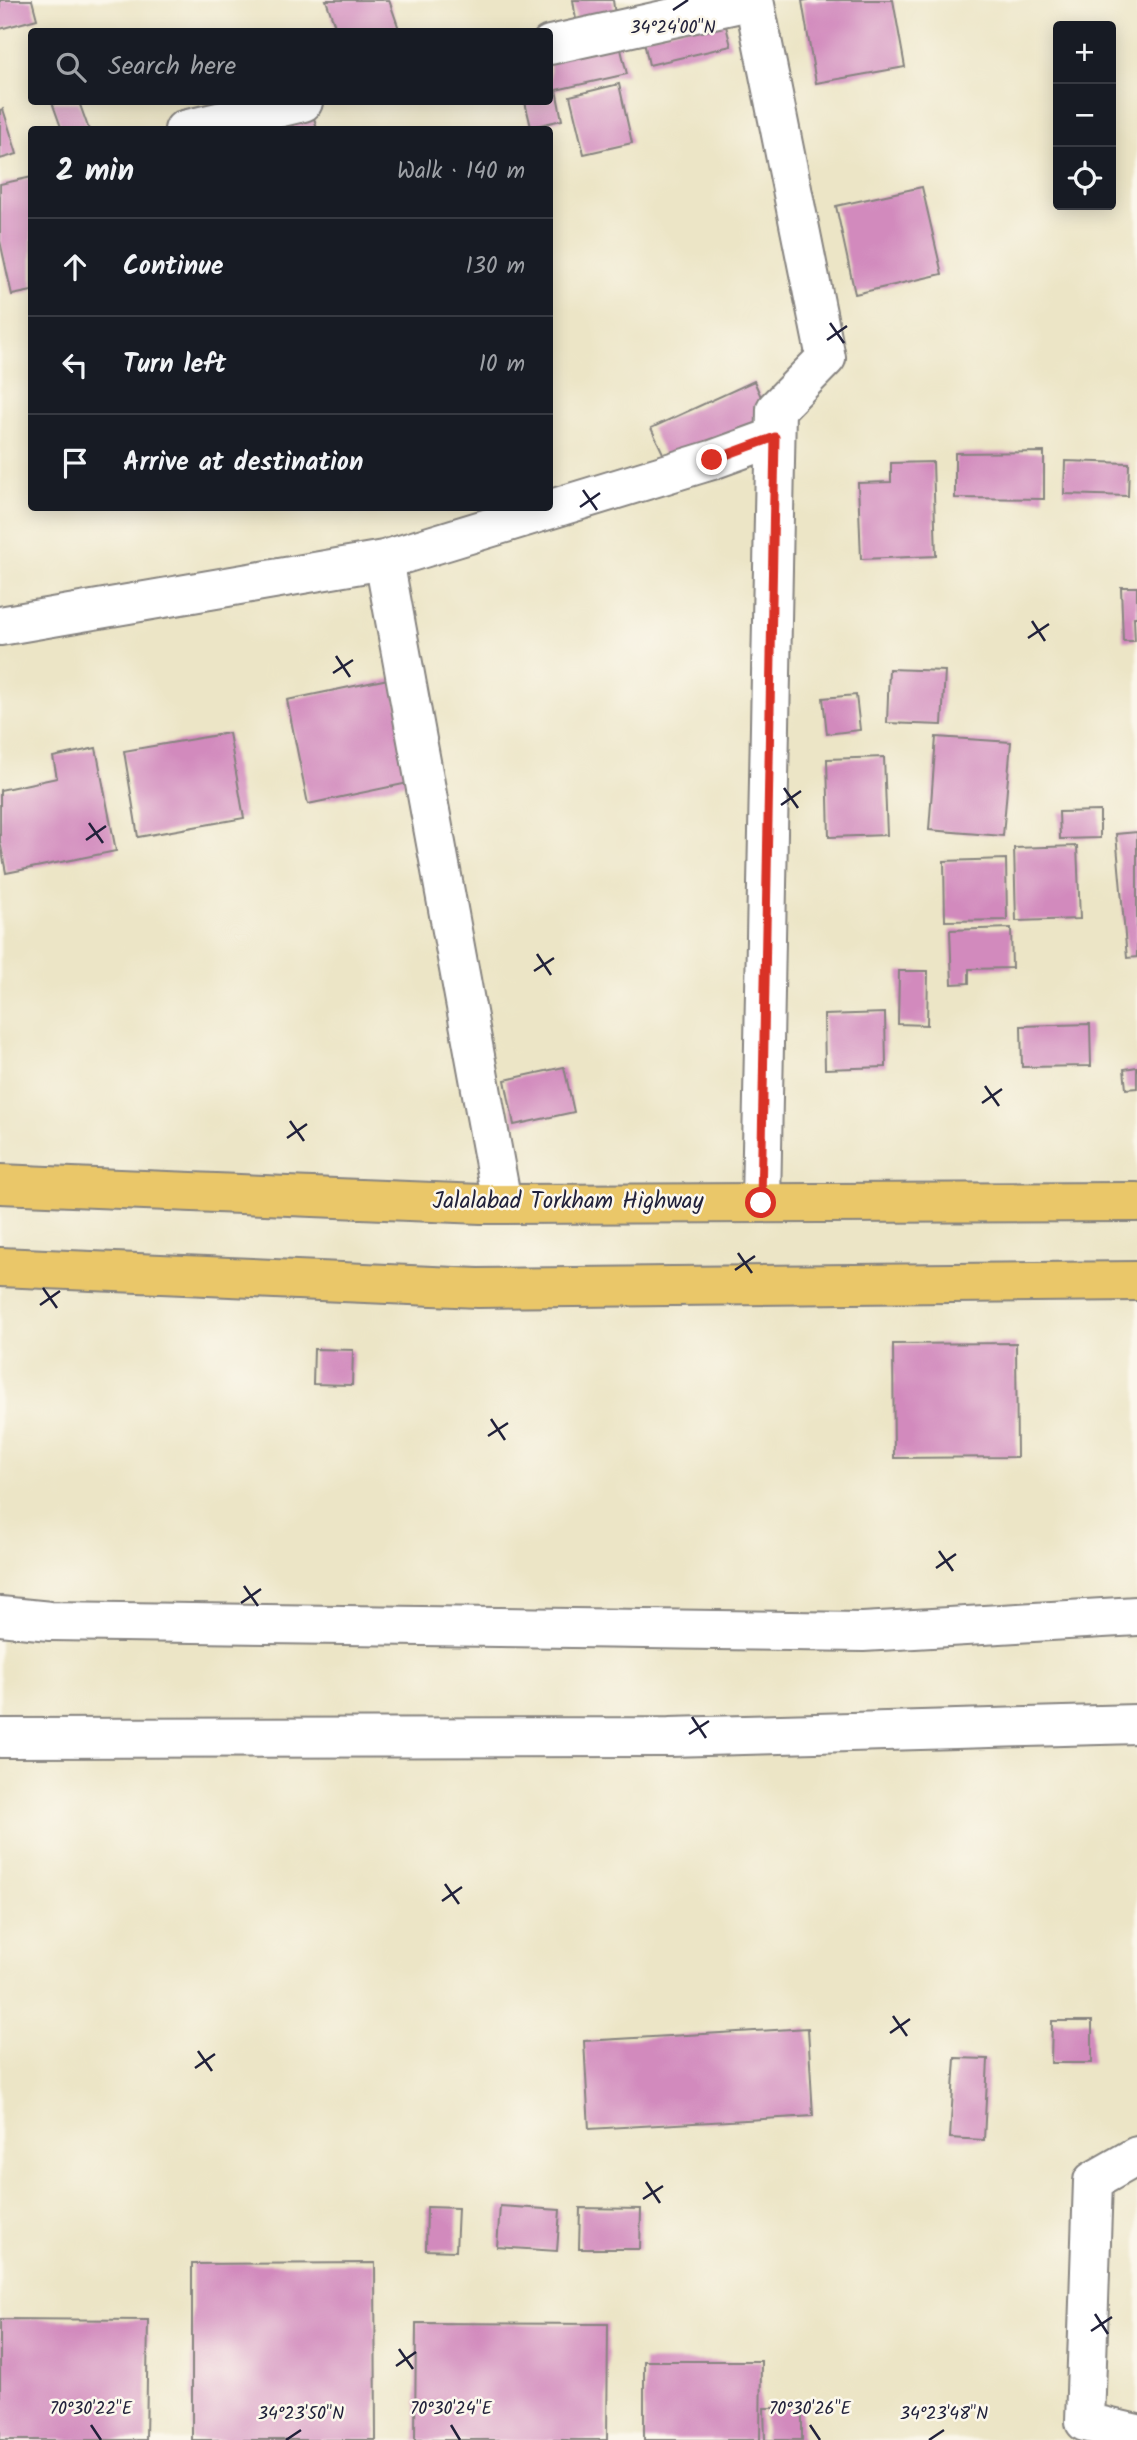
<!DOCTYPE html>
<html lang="en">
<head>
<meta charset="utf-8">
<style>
	body { margin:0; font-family:Kalam,sans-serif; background:#20242c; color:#f1f3f6 }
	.controls { position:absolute; right:21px; top:21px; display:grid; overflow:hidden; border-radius:7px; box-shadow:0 4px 18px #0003 }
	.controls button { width:63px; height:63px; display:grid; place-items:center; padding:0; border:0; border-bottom:2px solid #363941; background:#171b24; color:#f1f3f6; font:35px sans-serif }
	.stop { position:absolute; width:21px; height:21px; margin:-16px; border:5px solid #d93025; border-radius:50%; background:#fff }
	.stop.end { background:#d93025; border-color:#fff; box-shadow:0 2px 7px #0008 }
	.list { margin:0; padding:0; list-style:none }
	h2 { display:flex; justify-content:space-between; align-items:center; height:91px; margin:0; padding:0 28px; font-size:30px }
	h2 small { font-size:23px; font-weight:400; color:#9ea1a6 }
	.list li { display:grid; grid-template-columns:46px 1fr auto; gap:21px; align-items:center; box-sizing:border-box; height:98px; padding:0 28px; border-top:2px solid #363941 }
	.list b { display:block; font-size:26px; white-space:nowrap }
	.list em { font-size:23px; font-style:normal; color:#9ea1a6 }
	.icon { flex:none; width:38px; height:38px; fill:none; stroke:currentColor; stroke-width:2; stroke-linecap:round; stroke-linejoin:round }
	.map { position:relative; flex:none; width:1137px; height:2440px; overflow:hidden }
	.search { position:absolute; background:#171b24; box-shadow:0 4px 18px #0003; left:28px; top:28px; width:525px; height:77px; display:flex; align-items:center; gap:18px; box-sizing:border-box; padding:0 24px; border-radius:7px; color:#9ea1a6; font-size:26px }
	.panel { position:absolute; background:#171b24; box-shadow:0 4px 18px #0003; left:28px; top:126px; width:525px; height:385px; border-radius:7px }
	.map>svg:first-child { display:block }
</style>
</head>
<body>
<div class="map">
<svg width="1137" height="2440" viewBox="0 0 1137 2440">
	<rect width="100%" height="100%" fill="#fbf7ec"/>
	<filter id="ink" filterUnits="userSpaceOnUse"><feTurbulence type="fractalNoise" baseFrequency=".0143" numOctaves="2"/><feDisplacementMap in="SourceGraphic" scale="14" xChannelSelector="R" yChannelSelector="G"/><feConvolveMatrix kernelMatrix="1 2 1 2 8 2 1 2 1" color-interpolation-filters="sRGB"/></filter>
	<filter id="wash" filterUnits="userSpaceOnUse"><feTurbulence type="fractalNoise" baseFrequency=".00686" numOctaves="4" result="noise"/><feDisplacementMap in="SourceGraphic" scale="28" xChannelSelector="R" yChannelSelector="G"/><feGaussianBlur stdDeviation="1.57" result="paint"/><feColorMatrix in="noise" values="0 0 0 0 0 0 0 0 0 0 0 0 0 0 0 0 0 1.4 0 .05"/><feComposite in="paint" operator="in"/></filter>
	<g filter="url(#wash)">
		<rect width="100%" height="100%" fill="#ece5c6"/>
		<g id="blocks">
			<!-- building -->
			<path fill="#d28abd" d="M0,0h32l5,19 -37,10z
				M326,0h63l11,32h-63z
				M573,0h40l2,15 -39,5z
				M807,0h86l12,67 -89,16 -14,-82z
				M724,18l7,28 -82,19 -6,-28z
				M619,41l8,33 -71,16 6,30 -31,7 -6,-25h25v-45z
				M619,84l13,59 -48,11 -14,-58z
				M52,102h27l10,28h-27z
				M3,109l14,45 -17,5v-49z
				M312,110l5,20h-76z
				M32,177v114l-20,4 -12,-54v-57z
				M922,187l20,87 -87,20 -19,-88z
				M754,381l16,36 -102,47 -17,-36z
				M1044,452v47l-89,-1v-45z
				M1065,461l64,2 -1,33 -64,-2z
				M933,462l3,94 -75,3 -3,-76 33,-1v-19z
				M1121,587h16v30h-3l1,24h-12z
				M889,669l56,2 -3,54 -55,-2z
				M393,678l20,104 -105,22 -21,-104z
				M856,695l4,35 -33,4 -4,-36z
				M229,733l15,85 -106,19 -14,-86z
				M936,737l75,5 -8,94 -74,-6z
				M96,748l20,103 -110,22 -6,-32v-51l57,-12 -4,-21z
				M884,757l3,78 -58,2 -2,-78z
				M1100,811v27l-40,1 -1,-27z
				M1137,832v125l-10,1 -11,-124z
				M1077,846l3,73 -64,2 -2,-73z
				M1006,859l1,61 -62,1 -1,-60z
				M1011,928l1,40 -43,1v14l-17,1 -2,-54z
				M899,971h29l-1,54 -29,-1z
				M885,1013l1,54 -61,2 -1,-54z
				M1090,1024l1,42 -69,1 -1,-41z
				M564,1067l10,45 -60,13 -9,-45z
				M1137,1067v21l-11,1 -2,-20z
				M1016,1343l1,114 -123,1 -1,-114z
				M314,1349l39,1 -1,35 -39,-1z
				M1052,2021h40v42h-41z
				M808,2028l5,88 -224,13 -5,-88z
				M955,2058l33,1 -4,81 -34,-2z
				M500,2206l60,4 -3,41 -60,-4z
				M427,2207l31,1 -2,43 -30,-1z
				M580,2208l61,1 -1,40h-61z
				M375,2263l1,177h-184v-176z
				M0,2319l148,1 -2,120h-146z
				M416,2323l192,1 -1,116h-192z
				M644,2361h117l-1,79h-116z
				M764,2408h38v32h-37z"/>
		</g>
	</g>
	<g filter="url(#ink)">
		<use href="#blocks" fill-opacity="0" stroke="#878480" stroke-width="2"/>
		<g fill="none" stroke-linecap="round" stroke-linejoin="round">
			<defs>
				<path id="minor" d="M550,45l204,-45 72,358 -50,51 -15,794
					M184,130l119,-28
					M384,560l118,643
					M0,626l384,-66 328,-100 63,-23
					M0,1616l50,5 813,11 274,-16
					M0,1738l669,-1 468,-13
					M1137,2156l-44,25 -8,241 52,12"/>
				<path id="highway" d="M0,1184l481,20 656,-2
					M0,1267l478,21 659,-7"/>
			</defs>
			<!-- minor casing -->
			<use href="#minor" stroke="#878480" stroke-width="42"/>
			<!-- highway casing -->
			<use href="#highway" stroke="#878480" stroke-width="42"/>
			<!-- minor -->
			<use href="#minor" stroke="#fff" stroke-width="38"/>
			<!-- highway -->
			<use href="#highway" stroke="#eac769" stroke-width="38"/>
		</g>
	</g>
	<g fill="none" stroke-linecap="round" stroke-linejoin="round" filter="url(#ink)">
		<!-- route -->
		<path stroke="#d93025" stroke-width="9" d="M712,460l63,-23 -14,766"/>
	</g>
	<!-- ticks -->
	<path fill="none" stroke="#22223b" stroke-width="2.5" d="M673,10l15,-10M830,323l14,20M827,340l20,-14M583,490l14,20M580,507l20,-14M1032,621l13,20M1028,638l21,-14M336,656l14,21M333,673l20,-13M784,788l14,20M781,805l20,-14M89,823l14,20M86,840l20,-14M537,954l14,21M534,971l20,-13M985,1086l14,20M982,1103l20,-14M290,1121l14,20M287,1138l20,-14M738,1253l14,20M735,1270l20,-14M43,1288l14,20M40,1305l20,-14M491,1419l14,21M488,1436l20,-13M939,1551l14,20M936,1568l20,-14M244,1586l14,20M241,1603l20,-14M692,1717l14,21M689,1734l20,-13M445,1884l14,20M442,1901l20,-14M893,2016l14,20M890,2033l20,-14M198,2051l14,20M195,2068l20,-14M646,2182l14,21M643,2199l20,-13M1095,2314l13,20M1091,2331l21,-14M399,2349l14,20M396,2366l20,-14M91,2425l10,15M451,2425l9,15M810,2425l10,15M286,2440l15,-10M929,2440l15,-10"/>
	<g text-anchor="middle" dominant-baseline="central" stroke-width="5" stroke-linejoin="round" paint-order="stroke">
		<!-- street labels -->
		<g font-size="23" fill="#22223b" stroke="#fbf7ec">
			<text x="568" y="1202">Jalalabad Torkham Highway</text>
		</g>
	</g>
	<g font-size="18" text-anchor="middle" fill="#22223b" stroke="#fbf7ec" stroke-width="5" stroke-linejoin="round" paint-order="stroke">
		<text x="673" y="33">34°24'00"N</text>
		<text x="91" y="2414">70°30'22"E</text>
		<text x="451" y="2414">70°30'24"E</text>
		<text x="810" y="2414">70°30'26"E</text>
		<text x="301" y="2419">34°23'50"N</text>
		<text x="944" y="2419">34°23'48"N</text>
	</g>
</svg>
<div class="controls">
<button>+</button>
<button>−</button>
<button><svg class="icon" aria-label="locate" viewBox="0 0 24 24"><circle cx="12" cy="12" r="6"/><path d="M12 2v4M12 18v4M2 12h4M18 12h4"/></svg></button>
</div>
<div class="stop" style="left:761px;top:1203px"></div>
<div class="stop end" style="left:712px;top:460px"></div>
<div class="search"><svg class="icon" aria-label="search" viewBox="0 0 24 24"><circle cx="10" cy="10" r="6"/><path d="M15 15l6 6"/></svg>Search here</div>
<section class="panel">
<h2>2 min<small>Walk · 140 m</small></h2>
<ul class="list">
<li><svg class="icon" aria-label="ahead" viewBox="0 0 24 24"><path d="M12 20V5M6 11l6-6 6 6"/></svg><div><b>Continue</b></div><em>130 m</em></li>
<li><svg class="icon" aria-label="left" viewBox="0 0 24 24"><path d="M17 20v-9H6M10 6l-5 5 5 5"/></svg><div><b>Turn left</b></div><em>10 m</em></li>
<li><svg class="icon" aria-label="arrive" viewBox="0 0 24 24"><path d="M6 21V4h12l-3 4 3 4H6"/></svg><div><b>Arrive at destination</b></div></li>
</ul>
</section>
</div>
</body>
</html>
